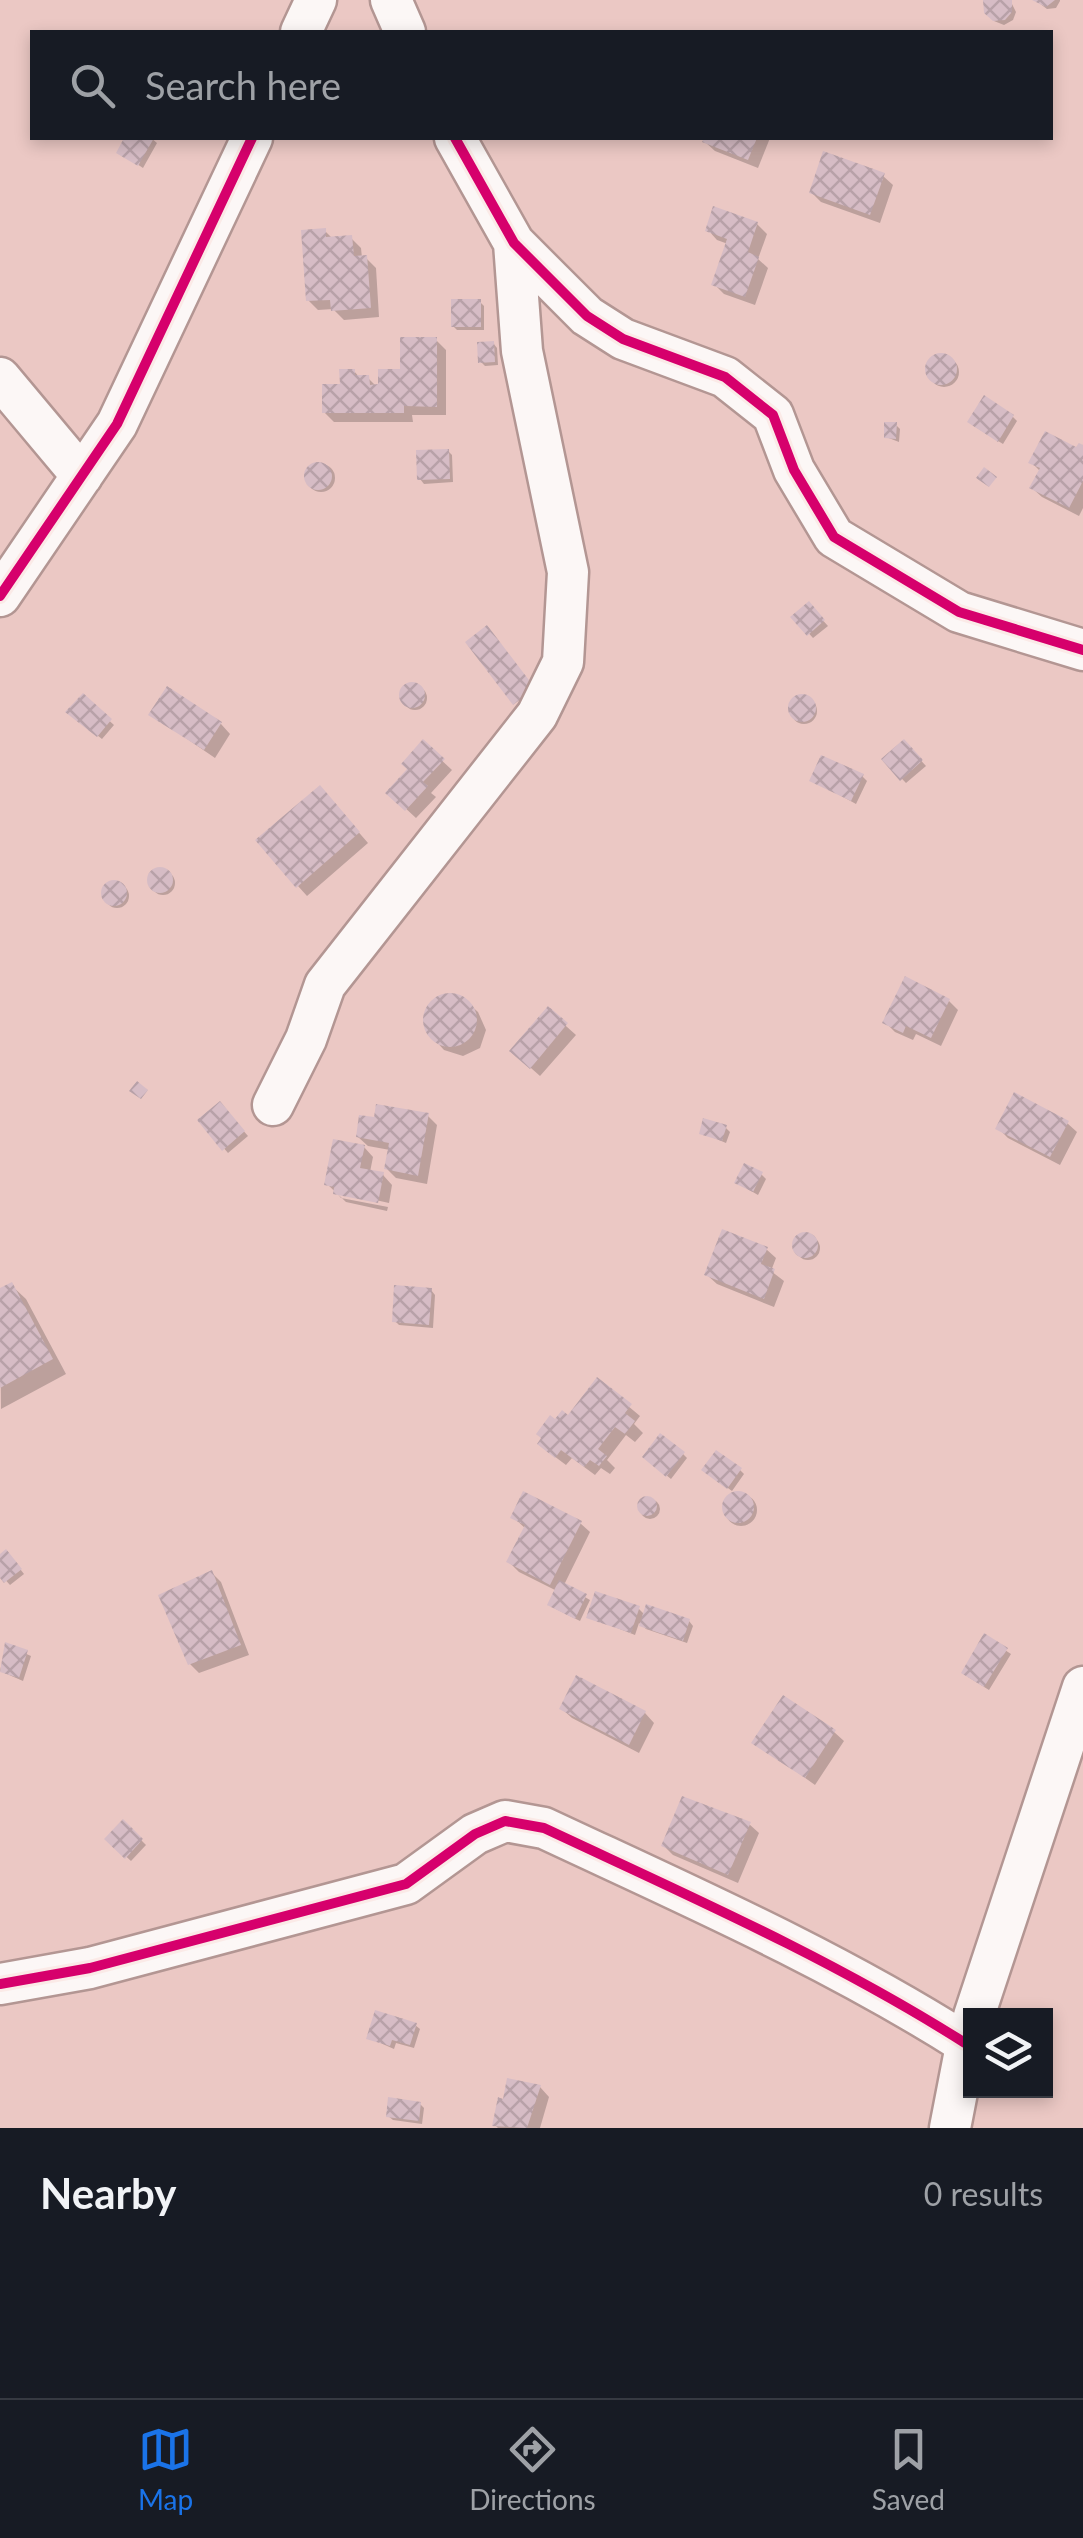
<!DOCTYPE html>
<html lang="en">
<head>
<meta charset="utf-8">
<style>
	body { margin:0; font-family:Lato,sans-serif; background:#242831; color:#f1f3f6 }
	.controls { position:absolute; right:30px; bottom:30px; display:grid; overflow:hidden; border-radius:0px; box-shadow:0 5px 15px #0003 }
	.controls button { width:90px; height:90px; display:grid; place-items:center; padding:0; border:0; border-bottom:2px solid #363941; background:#171b24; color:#f1f3f6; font:50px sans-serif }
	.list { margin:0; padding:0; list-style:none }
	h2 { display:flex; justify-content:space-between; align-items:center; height:130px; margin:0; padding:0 40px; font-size:42px }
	h2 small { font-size:32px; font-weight:400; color:#9ea1a6 }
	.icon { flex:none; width:55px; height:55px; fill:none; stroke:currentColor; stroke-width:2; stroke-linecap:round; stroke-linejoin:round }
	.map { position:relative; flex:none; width:1083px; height:2128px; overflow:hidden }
	.search { position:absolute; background:#171b24; box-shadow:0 5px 15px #0003; left:30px; right:30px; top:30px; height:110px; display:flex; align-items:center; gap:25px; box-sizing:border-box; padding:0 35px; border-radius:0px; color:#9ea1a6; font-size:38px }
	.sheet { height:270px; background:#171b24 }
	nav { display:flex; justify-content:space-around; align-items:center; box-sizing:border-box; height:140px; border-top:2px solid #363941; background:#171b24; font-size:28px; color:#9ea1a6 }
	nav a { display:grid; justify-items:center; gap:5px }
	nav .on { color:#1a73e8 }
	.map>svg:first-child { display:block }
</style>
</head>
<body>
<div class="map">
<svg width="1083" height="2128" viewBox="0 0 1083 2128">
	<defs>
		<pattern id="building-cross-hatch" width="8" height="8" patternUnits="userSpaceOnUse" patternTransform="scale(2.5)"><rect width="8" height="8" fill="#d6bcc5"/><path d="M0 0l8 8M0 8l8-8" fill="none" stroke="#b8a1a8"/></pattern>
	</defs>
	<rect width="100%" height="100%" fill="#ebc8c4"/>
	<!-- shadow -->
	<path fill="#0003" d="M988,0h22l6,12 -3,8 -9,5 -10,-4 -5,-5z
		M1035,0h25v1l-4,7 -9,1z
		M127,138h24l6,5 -14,25 -24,-16z
		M706,138h64l-12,30 -43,-17 -10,-9z
		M883,176l10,9 -13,38 -59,-21 -10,-10z
		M757,224l10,10 -9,25 10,9 -13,37 -31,-11 -10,-10 14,-40 -11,-4 -9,-10z
		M325,231l8,8 18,-1 10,10 1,10h4l10,10 3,49 -35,3 -11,-11 -15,1 -10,-10z
		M480,302l4,4v24h-27l-4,-4z
		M436,340l10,10v65h-34l1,7h-79l-10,-10 30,-41 6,7h8l9,9 25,-15z
		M493,343l4,5 1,17 -13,1 -4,-4z
		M929 372a15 15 0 1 1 30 0a15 15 0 1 1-30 0Z
		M1013,417l4,4 -14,23 -29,-18z
		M896,425l4,4 -1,13 -13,-5z
		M1083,447v61l-4,8 -37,-19 -10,-9 9,-16 -10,-10z
		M448,451l4,4 1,27 -29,2 -4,-5z
		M307 478a14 14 0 1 1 28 0a14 14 0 1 1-28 0Z
		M808,604l20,22 -15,12 -19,-21z
		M403 698a12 12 0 1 1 24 0a12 12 0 1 1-24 0Z
		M83,697l31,28 -12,14 -29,-23z
		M791 711a13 13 0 1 1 26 0a13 13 0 1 1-26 0Z
		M152,715l69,9 9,10 -15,24z
		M904,742l22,24 -20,17 -22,-23z
		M423,743l29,27 -21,23 5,4 -20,21 -27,-25 22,-24z
		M863,777l4,4 -11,23 -44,-24z
		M329,798l39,45 -61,53 -9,-10z
		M151 883a12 12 0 1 1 24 0a12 12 0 1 1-24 0Z
		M105 896a12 12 0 1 1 24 0a12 12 0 1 1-24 0Z
		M449,995l18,7 11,10 8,18 -6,18 -17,8 -19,-6 -10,-11 -8,-18 6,-18z
		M949,1001l9,9 -17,36 -25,-12 -3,6 -18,-8 -10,-10z
		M548,1010l28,25 -36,41 -18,-16z
		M220,1104l28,32 -20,17 -28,-33z
		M427,1115l10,10 -10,59 -31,-6 -10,-10 4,-18 -22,-4 -10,-9z
		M1067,1123l10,9 -17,33 -52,-27 -10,-10z
		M725,1127l5,5 -4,11 -24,-10z
		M364,1147l9,10 -3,15 13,3 9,10 -3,18 -54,-12 6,7 47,9 -1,4 -41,-9 -19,-18z
		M761,1174l5,5 -8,16 -21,-12z
		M796 1248a12 12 0 1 1 24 0a12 12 0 1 1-24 0Z
		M766,1249l10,9 -5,13 13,10 -10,26 -57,-23 -10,-9z
		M11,1285l15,14 40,75 -65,35 -1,-118z
		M431,1290l4,5 -2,33 -34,-3 -4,-4z
		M597,1380l43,36 -6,8 9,9 -8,9 -9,-7 -19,25 8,8 -5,6 -9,-6 -6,7 -23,-17 -6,7 -16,-12 6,-31 12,-4z
		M683,1454l4,4 -16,21 -22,-18z
		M740,1470l4,4 -12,17 -23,-17z
		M725 1510a16 16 0 1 1 32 0a16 16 0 1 1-32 0Z
		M640 1509a10 10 0 1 1 20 0a10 10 0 1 1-20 0Z
		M513,1517l67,6 10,9 -26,53 26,15 -10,21 -26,-13 3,-17 -38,-19 -10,-10 17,-33z
		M10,1556l14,18 -14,11 -10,-11v-17z
		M212,1573l9,9 28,73 -50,18 -9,-9z
		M638,1608l7,7 44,6 4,5 -6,17 -41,-14 -7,-6 -4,12 -46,-18z
		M985,1637l26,17 -22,36 -21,-13z
		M6,1645l25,11 -8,25 -23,-10z
		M562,1709l83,4 9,10 -15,30 -67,-35z
		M834,1732l10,9 -29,44 -60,-43z
		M123,1822l23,23 -15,16 -24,-22z
		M749,1824l10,9 -21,50 -65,-28 -9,-9z
		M415,2025l5,4 -6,19 -18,-5 -2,6 -25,-11z
		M540,2087l9,10 -9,31h-42l-3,-3z
		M420,2104l4,4 -2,16 -29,-4 -5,-4z"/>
	<!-- building -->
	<path fill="url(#building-cross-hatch)" d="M983,0h29v12l-7,8 -12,1 -9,-8z
		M1032,0h23l-9,7z
		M124,138h30l-16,28 -22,-13z
		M704,138h53l-9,22 -46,-18z
		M823,151l62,22 -15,42 -61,-22z
		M713,206l45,16 -10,30 11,5 -14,40 -34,-12 16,-46 -22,-8z
		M326,228v9l26,-2 2,21 13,-1 4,53 -40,3 -1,-11 -24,1 -5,-71z
		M451,299h30v28h-30z
		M400,337h37v70l-33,-1v7h-82v-29h18l-1,-15h16v6h14l1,10 8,-1v-15h22z
		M494,341l1,21 -17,1 -1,-21z
		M925 369a16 16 0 1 1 32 0a16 16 0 1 1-32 0Z
		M984,395l30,20 -16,27 -31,-20z
		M884,422h13l-1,17 -12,-1z
		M1045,431l31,16 3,-4 4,2v36l-14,27 -40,-20 11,-20 -12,-5z
		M449,449l1,30 -33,1 -1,-30z
		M304 476a14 14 0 1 1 28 0a14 14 0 1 1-28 0Z
		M984,467l13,10 -8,10 -13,-9z
		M809,601l16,19 -18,16 -17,-19z
		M487,625l48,63 -22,17 -48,-63z
		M399 695a13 13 0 1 1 26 0a13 13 0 1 1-26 0Z
		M167,686l55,36 -18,28 -56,-35z
		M83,693l29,26 -15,18 -32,-25z
		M788 708a14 14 0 1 1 28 0a14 14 0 1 1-28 0Z
		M423,739l22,20 -22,23 5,4 -23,25 -20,-18 22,-24 -6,-5z
		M904,739l19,21 -23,21 -19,-22z
		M821,755l43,19 -13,27 -42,-20z
		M320,785l40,47 -64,56 -41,-48z
		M147 880a13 13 0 1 1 26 0a13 13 0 1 1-26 0Z
		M101 893a13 13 0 1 1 26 0a13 13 0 1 1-26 0Z
		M905,976l45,23 -19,39 -25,-12 -3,7 -21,-10z
		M423 1020a27 27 0 1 1 54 0a27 27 0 1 1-54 0Z
		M548,1006l20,17 -38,46 -21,-18z
		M137,1081l11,9 -7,9 -12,-8z
		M1014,1092l55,29 -19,36 -55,-28z
		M220,1101l25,30 -23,20 -25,-31z
		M376,1104l53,9 -11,63 -34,-7 5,-26 -33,-6 3,-22 15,2z
		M703,1118l24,7 -5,16 -23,-7z
		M333,1139l32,6 -5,23 24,4 -6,31 -45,-9 1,-7 -10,-2z
		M744,1163l19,9 -10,20 -19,-9z
		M722,1229l46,18 -7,17 14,5 -11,30 -60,-24z
		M792 1245a13 13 0 1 1 26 0a13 13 0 1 1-26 0Z
		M12,1282l41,77 -53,29v-100z
		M394,1285l38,3 -3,37 -37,-3z
		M597,1377l35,27 -7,9 10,8 -10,13 -10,-7 -17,22 9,7 -8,10 -9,-6 -6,7 -23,-17 -6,8 -18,-14 4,-6 -5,-4 14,-19 5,4 7,-9 6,5z
		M660,1433l25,19 -19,25 -24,-20z
		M716,1450l26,18 -15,21 -26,-19z
		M722 1507a16 16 0 1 1 32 0a16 16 0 1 1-32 0Z
		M523,1491l59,30 -32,64 -44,-23 19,-37 -15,-7z
		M637 1506a10 10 0 1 1 20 0a10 10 0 1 1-20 0Z
		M6,1549l16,20 -18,14 -4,-5v-24z
		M212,1570l29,75 -53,20 -30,-70z
		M559,1580l28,14 -12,25 -28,-14z
		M595,1591l45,15 -9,27 -45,-15z
		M646,1604l44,15 -7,22 -44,-15z
		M984,1633l24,15 -24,39 -23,-14z
		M5,1642l23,8 -9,28 -19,-6z
		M576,1675l70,36 -17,34 -70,-36z
		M783,1695l53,35 -31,48 -54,-35z
		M682,1796l69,26 -23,53 -67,-29z
		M123,1819l20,20 -18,20 -21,-20z
		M375,2010l42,13 -7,22 -18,-5 -2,6 -24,-7z
		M507,2078l34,7 -14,43 -35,-2 6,-29 5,2z
		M388,2097l33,5 -2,19 -33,-4z"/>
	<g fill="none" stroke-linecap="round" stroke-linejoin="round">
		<defs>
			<path id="minor" d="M391,0l14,32
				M301,32l15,-32
				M455,138l59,105 73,73 36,23 102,38 48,38 21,55 40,67 125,75 124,38
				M0,378l82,98
				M0,596l117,-172 135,-286
				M273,1105l33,-66 19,-54 212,-270 26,-53 5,-90 -46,-221 -8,-108
				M0,1984l90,-16 316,-84 69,-50 30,-13 39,7c143,67 287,130 421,215
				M974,2016l109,-329
				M950,2128l20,-103"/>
		</defs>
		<!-- minor casing -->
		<use href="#minor" stroke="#b39693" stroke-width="45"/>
		<!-- minor -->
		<use href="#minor" stroke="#fcf7f6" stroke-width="40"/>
		<defs>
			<path id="cycleway" d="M455,138l59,105 73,73 36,23 102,38 48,38 21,55 40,67 125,75 124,38
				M0,596l117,-172 135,-286
				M0,1984l90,-16 316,-84 69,-50 30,-13 39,7c143,67 287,130 421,215"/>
		</defs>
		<!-- cycleway casing -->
		<use href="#cycleway" stroke="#fbeae7" stroke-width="16"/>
		<!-- cycleway -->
		<use href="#cycleway" stroke="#d6006c" stroke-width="10"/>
	</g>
</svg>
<div class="controls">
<button><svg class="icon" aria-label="layers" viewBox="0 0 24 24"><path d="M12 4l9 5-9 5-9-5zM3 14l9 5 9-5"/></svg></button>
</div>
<div class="search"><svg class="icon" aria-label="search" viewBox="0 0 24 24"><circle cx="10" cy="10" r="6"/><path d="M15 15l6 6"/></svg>Search here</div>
</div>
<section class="sheet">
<h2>Nearby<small>0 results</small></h2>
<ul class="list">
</ul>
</section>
<nav>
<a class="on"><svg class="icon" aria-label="map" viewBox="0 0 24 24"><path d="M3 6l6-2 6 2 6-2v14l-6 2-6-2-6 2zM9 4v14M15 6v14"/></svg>Map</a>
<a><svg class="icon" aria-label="directions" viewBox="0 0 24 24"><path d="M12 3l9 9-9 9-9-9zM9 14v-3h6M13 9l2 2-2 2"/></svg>Directions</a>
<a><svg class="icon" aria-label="saved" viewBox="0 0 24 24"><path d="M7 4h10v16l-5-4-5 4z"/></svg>Saved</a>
</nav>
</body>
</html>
